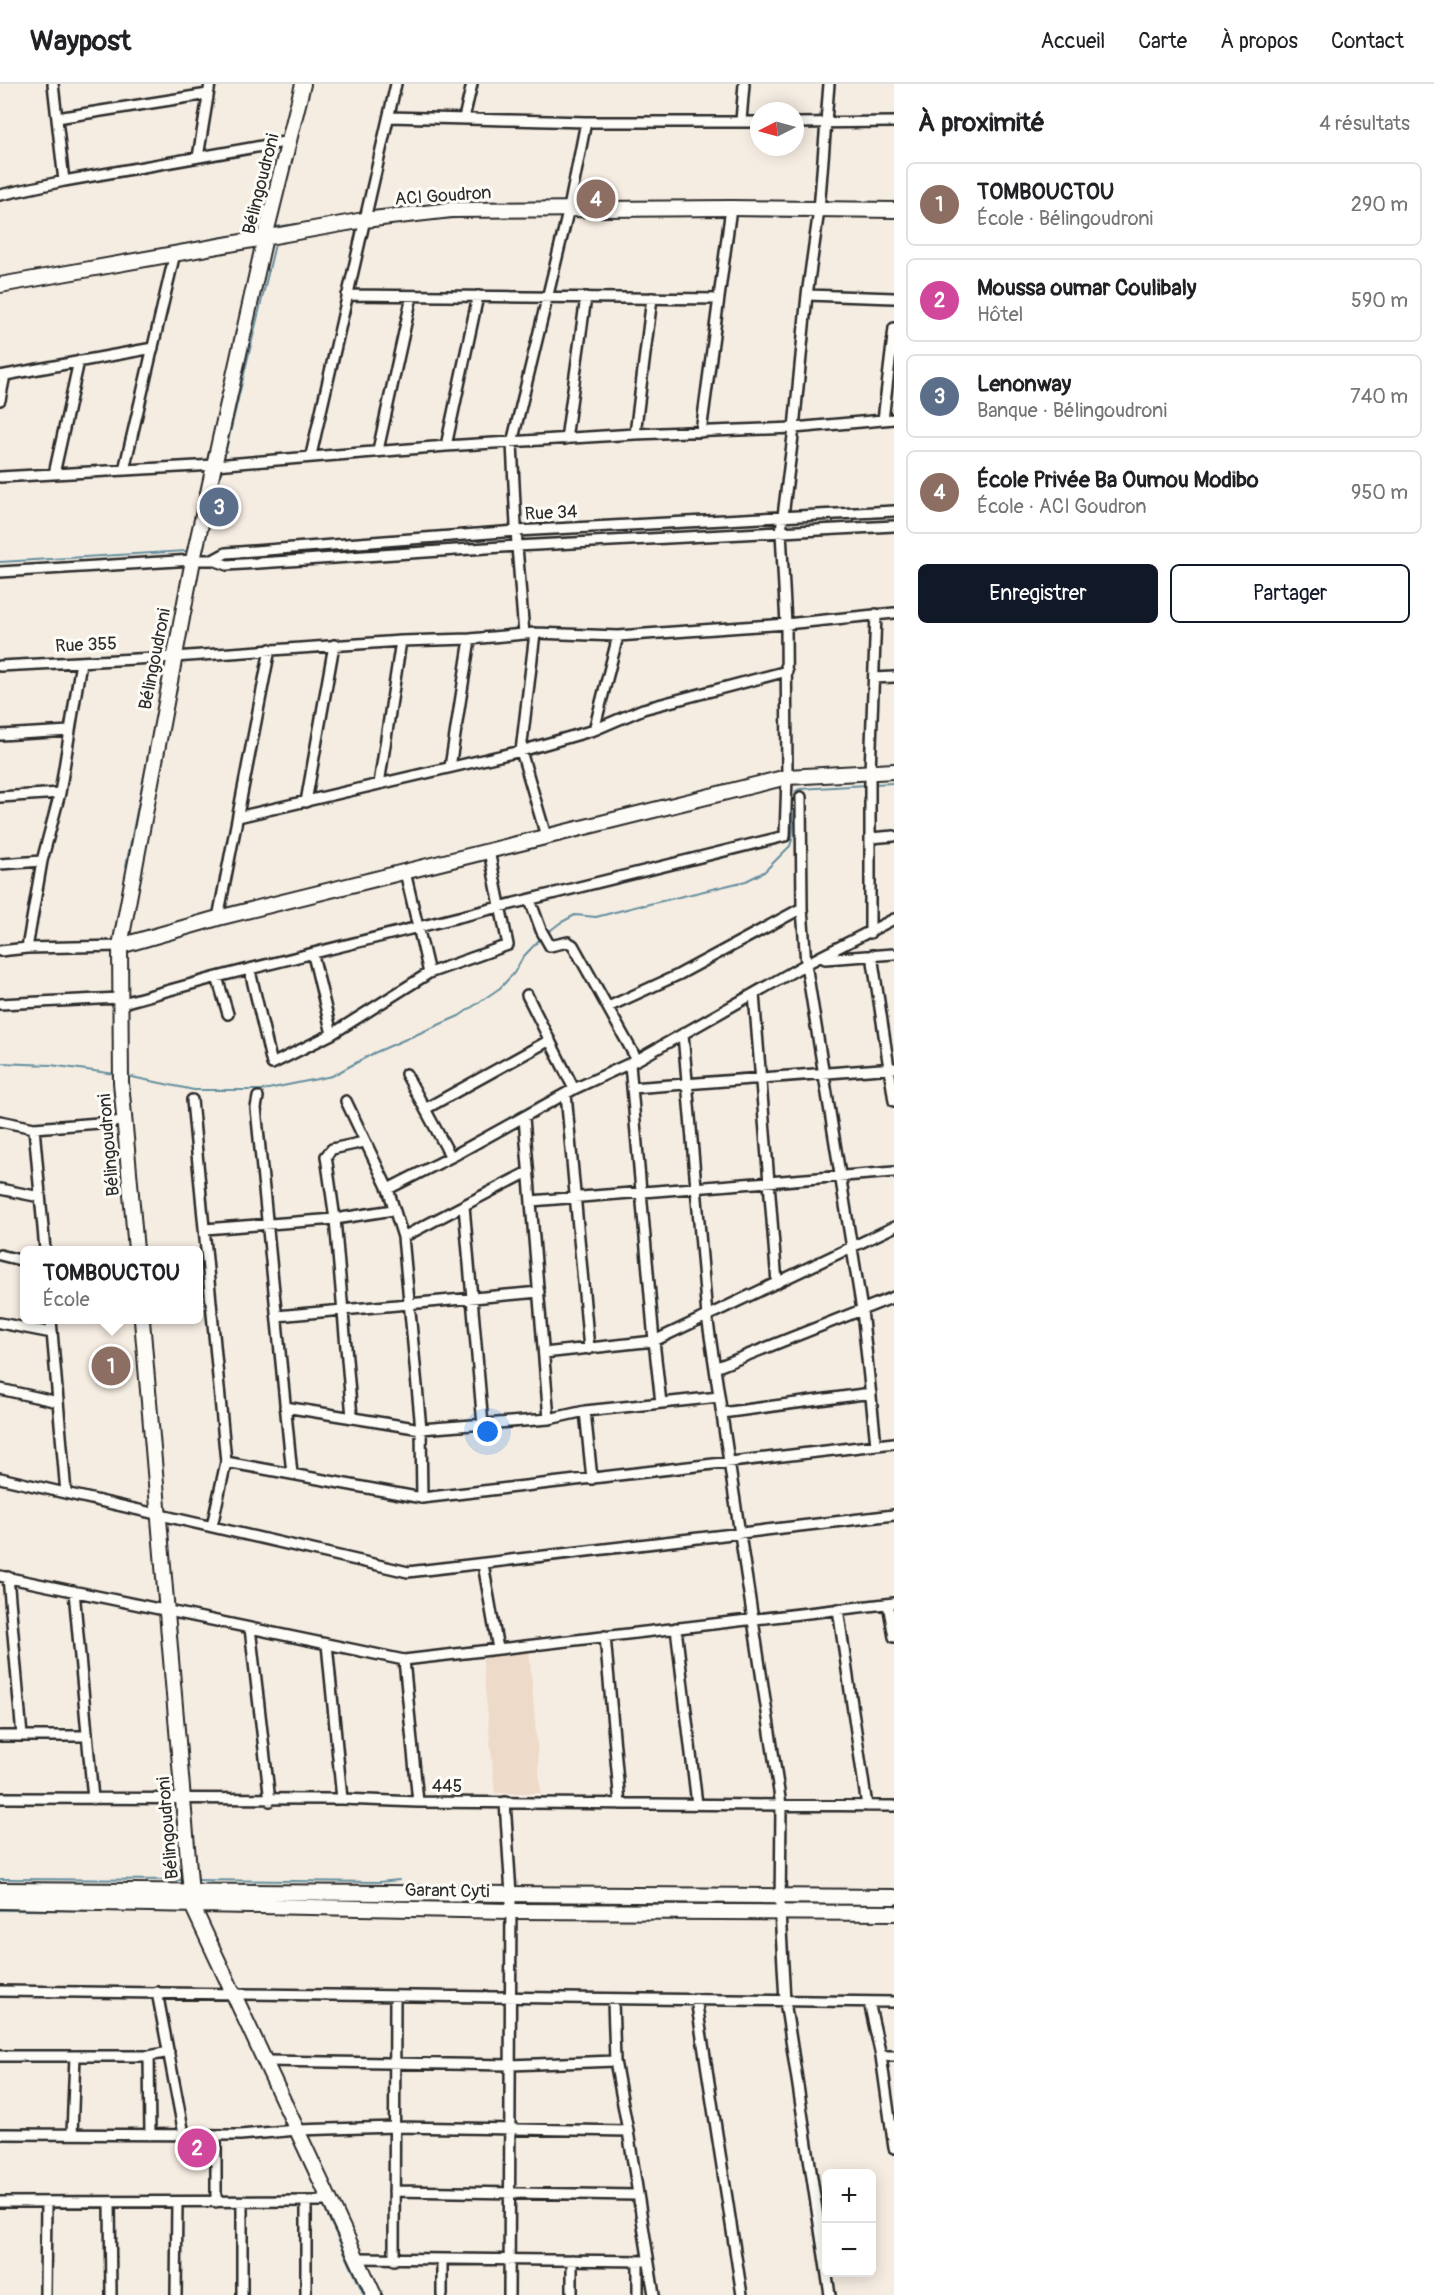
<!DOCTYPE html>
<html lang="fr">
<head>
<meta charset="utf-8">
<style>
	body { margin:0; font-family:Pangolin,sans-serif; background:#f2f2f2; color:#202124 }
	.controls { position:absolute; right:18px; bottom:18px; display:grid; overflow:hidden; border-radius:9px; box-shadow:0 3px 15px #0003 }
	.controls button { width:54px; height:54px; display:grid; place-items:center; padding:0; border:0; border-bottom:2px solid #e0e0e0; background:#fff; color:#202124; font:30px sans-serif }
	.compass { position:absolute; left:750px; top:18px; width:54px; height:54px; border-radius:50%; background:#fff; box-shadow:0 3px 15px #0003; rotate:264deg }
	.you { position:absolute; left:488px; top:1348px; width:21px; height:21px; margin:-15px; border:4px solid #fff; border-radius:50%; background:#1a73e8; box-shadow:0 0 0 9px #1a73e833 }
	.badge { display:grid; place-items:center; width:39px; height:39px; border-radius:50%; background:#111827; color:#fff; font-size:20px; font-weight:700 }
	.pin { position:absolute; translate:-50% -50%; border:3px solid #fff; box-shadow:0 2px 6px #0006 }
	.popup { position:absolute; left:20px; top:1162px; width:183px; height:78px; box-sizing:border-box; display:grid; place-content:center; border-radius:9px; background:#fff; filter:drop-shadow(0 2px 4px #0005); font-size:20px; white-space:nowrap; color:#757577 }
	.popup b { font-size:22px; color:#202124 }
	.popup::after { content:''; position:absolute; left:50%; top:100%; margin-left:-12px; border:12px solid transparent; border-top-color:#fff }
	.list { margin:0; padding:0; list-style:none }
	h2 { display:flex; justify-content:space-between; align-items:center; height:78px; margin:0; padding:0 24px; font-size:26px }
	h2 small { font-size:20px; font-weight:400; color:#757577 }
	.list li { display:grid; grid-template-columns:39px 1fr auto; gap:18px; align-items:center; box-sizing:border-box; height:84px; margin:0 12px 12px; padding:0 12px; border:2px solid #e0e0e0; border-radius:9px }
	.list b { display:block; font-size:22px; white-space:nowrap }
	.list p { margin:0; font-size:20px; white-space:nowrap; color:#757577 }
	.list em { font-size:20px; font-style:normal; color:#757577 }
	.actions { display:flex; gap:12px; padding:18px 24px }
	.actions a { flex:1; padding:14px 0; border:2px solid #111827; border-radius:9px; text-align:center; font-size:21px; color:#111827 }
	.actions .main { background:#111827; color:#fff }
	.map { position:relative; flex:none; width:894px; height:2211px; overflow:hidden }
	header { display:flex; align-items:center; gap:36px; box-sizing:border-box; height:84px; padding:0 30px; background:#fff; border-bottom:2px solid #e0e0e0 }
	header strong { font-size:28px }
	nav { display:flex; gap:33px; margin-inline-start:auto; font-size:21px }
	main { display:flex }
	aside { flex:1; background:#fff }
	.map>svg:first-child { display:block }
</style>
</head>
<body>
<header>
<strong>Waypost</strong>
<nav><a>Accueil</a><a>Carte</a><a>À propos</a><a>Contact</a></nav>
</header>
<main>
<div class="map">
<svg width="894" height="2211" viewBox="0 0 894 2211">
	<rect width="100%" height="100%" fill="#f6ede2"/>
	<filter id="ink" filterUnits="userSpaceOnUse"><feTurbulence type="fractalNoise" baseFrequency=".0167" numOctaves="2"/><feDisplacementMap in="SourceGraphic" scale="12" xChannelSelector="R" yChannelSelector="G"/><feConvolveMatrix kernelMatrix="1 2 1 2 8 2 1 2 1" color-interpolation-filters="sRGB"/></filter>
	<g filter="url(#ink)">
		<!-- built -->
		<path fill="#eedac8" d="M529,1565l12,144h-46l-13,-138z"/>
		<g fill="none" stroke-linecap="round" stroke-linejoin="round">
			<!-- stream -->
			<path stroke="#658f9f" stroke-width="2" d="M282,56l13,-56
				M402,125l19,-3
				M631,131l96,1
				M733,132l81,1
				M820,133l45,-1
				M274,143l33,-4
				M365,144l57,-8 68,-4
				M326,150l33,-5
				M110,174l119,-22
				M107,189l33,-6
				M19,205l18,-4
				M229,284l9,-39
				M223,378l53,-222
				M186,474l19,-82
				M201,475l21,-91
				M0,478l186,-11
				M0,493l185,-11
				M183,494l2,-15
				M196,498l4,-18
				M183,569l3,-18
				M178,593l3,-18
				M873,700l21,-1
				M126,782l41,-205
				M641,822l105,-25 18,-9 26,-26 2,-6 4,-49 4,-2 67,-4
				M547,849l13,-10 15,-8 21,2 46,-12
				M0,979l51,2 64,9
				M127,992l67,14h69l69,-14 42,-23 85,-37 41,-28 14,-15 9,-16 19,-20
				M189,1704l1,9
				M190,1719l8,77
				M0,1795l186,1
				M195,1796l184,2 20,-2
				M0,1826l165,1
				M219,1895l5,12
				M227,1912l61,131
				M291,2051l29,63
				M322,2119l42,92"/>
			<defs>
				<path id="street" d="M53,0l11,97
					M389,33l197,5h173
					M57,34l151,-24
					M464,34l8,-34
					M741,37l3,-37
					M795,39l99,-1
					M198,73l12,-73
					M0,111l64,-14 226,-40
					M347,211l372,4
					M807,211l87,3
					M0,292l153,-28
					M0,316l5,-25
					M883,336l11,-92
					M701,348l30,-224
					M635,350l17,-136
					M566,355l20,-142
					M446,362l32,-150
					M378,366l34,-154
					M311,371l85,-371
					M124,386l51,-217
					M54,390l25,-113
					M0,393l215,-12 231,-19 189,-12 159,-6 100,-9
					M213,476l13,-7 290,-22 378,-20
					M0,488l193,-12h20l14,5 290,-19 377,-20
					M535,549l-14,118 25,85
					M524,550l-7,-88 -5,-103 57,-235 17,-86
					M0,582l174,-9 227,-16 69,-2 65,-6 83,3 168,-12 108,-11
					M874,594l20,-1
					M594,646l24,-94
					M0,651l70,-4
					M450,683l20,-128
					M379,700l22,-143
					M0,713l60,-4
					M801,713l1,111 4,56 56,346 14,135
					M306,718l28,-157
					M238,733l283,-66 73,-21 49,-21 144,-38
					M870,754l24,-2
					M0,780l42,-3
					M405,788l24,101
					M530,816l11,30 9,16 18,-4 5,3 64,115
					M218,834l52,-269
					M870,849v-161l6,-158
					M27,864l15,-87 18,-68 21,-131
					M0,867l27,-3 93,-2
					M313,871l19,79
					M872,871l22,146
					M825,875l69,-5
					M250,887l22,93 60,-30 97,-61 79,-28 -19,-94
					M217,893l11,37
					M754,910l23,289
					M527,911l47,94
					M0,920l119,-6
					M119,920l98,-27 568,-141 2,-59 -1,-153 -5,-92 13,-104 13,-133 12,-85 10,-126
					M608,923l70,-32 124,-67
					M683,950l24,282 74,489 -1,107 5,89 45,294
					M630,980l24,277 7,62
					M406,990l45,83
					M632,1004l262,-20
					M566,1010l23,255
					M258,1013l-2,11 36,366
					M192,1016l34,362 -14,64
					M346,1017l42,88 15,48 18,192 1,69
					M425,1025l125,-69
					M524,1034l25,301
					M0,1037l34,7 91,-7
					M34,1044l11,122
					M0,1105l40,8
					M388,1105l63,-32 123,-68 63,-29 169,-96 88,-45
					M531,1117l363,-29
					M464,1122l19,219
					M205,1145l130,-10 58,-9
					M403,1153l125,-65
					M0,1171l24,6
					M277,1232l262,-24
					M51,1236l15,173
					M0,1239l52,10
					M544,1269l110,-12 240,-114
					M715,1284l179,-71
					M0,1305l58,13
					M285,1323l136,22 128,-10 36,-8 134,-14
					M585,1327l7,68
					M722,1329l149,-20
					M352,1333l-17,-198 -9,-63 6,-7 32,-7
					M226,1378l196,36 472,-55
					M0,1394l408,94 486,-57
					M483,1480l15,85
					M0,1492l404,84 490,-57
					M8,1493l14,159
					M74,1507l19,208
					M888,1520l6,33
					M838,1525l29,197
					M250,1544l20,173
					M676,1544l21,176
					M605,1552l15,168
					M327,1560l15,155
					M404,1576l14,142
					M0,1652h87
					M0,1714l342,1 76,3 476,4
					M505,1718l6,92 -2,401
					M0,1907l894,11
					M157,1908l27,142
					M696,1915l46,296
					M613,1916l2,61 13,70 26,164
					M869,1918l12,54 13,92
					M0,1972h149l20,-4
					M149,1972l1,79
					M881,1972h13
					M266,1977l244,4 105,-4
					M0,2050l240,1 57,-5 98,-3 233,4
					M72,2050l3,-78
					M394,2107l243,4
					M0,2118l330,-1
					M110,2118l1,93
					M216,2118v-67
					M242,2118v93
					M357,2174l291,3
					M394,2176l1,-264
					M442,2176v35
					M572,2176v35
					M45,2211l1,-93
					M176,2211l1,-93
					M306,2211v-94
					M638,2211v-34"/>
				<path id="secondary" d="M0,201l364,-65 87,-10 280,-2 163,2
					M120,862l98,-28 569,-141 107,-6
					M136,1166l-15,-168 -1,-136 73,-386 72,-323 38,-153
					M142,1236l50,585 182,390
					M0,1806l894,7
					M0,1817l511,10 383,2"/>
			</defs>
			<!-- street casing -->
			<use href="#street" stroke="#2b2b2b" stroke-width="14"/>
			<!-- secondary casing -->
			<use href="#secondary" stroke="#2b2b2b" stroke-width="18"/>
			<!-- street -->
			<use href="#street" stroke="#fdfcf7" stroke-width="9"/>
			<!-- secondary -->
			<use href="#secondary" stroke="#fdfcf7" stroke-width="14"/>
		</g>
	</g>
	<g text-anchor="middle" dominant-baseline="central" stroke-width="6" stroke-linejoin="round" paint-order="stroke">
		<!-- street labels -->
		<g font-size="18" fill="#2b2b2b" stroke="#fdfcf7">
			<text transform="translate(261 100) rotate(-76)">Bélingoudroni</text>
			<text transform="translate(443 112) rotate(-4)">ACI Goudron</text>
			<text transform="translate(551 429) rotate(-3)">Rue 34</text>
			<text transform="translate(86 561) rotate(-3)">Rue 355</text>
			<text transform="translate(155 575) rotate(-79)">Bélingoudroni</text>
			<text transform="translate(109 1061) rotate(-95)">Bélingoudroni</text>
			<text x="447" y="1702">445</text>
			<text transform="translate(168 1744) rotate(-95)">Bélingoudroni</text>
			<text transform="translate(447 1807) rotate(1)">Garant Cyti</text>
		</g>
	</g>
</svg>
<div class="controls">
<button>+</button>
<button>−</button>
</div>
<svg class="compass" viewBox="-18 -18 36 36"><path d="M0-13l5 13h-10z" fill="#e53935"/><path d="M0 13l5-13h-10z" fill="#757577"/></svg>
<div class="you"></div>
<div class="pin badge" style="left:111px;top:1282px;background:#8d6e63">1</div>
<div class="popup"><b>TOMBOUCTOU</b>École</div>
<div class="pin badge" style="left:197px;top:2064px;background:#d1479c">2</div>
<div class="pin badge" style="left:219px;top:423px;background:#5c6f8a">3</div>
<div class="pin badge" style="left:596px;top:115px;background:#8d6e63">4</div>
</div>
<aside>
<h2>À proximité<small>4 résultats</small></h2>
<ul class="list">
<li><span class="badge" style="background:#8d6e63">1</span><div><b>TOMBOUCTOU</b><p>École · Bélingoudroni</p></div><em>290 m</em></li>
<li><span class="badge" style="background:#d1479c">2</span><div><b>Moussa oumar Coulibaly</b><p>Hôtel</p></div><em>590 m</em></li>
<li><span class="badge" style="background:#5c6f8a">3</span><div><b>Lenonway</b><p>Banque · Bélingoudroni</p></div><em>740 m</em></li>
<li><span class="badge" style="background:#8d6e63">4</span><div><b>École Privée Ba Oumou Modibo</b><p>École · ACI Goudron</p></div><em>950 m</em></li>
</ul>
<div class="actions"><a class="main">Enregistrer</a><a>Partager</a></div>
</aside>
</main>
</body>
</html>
